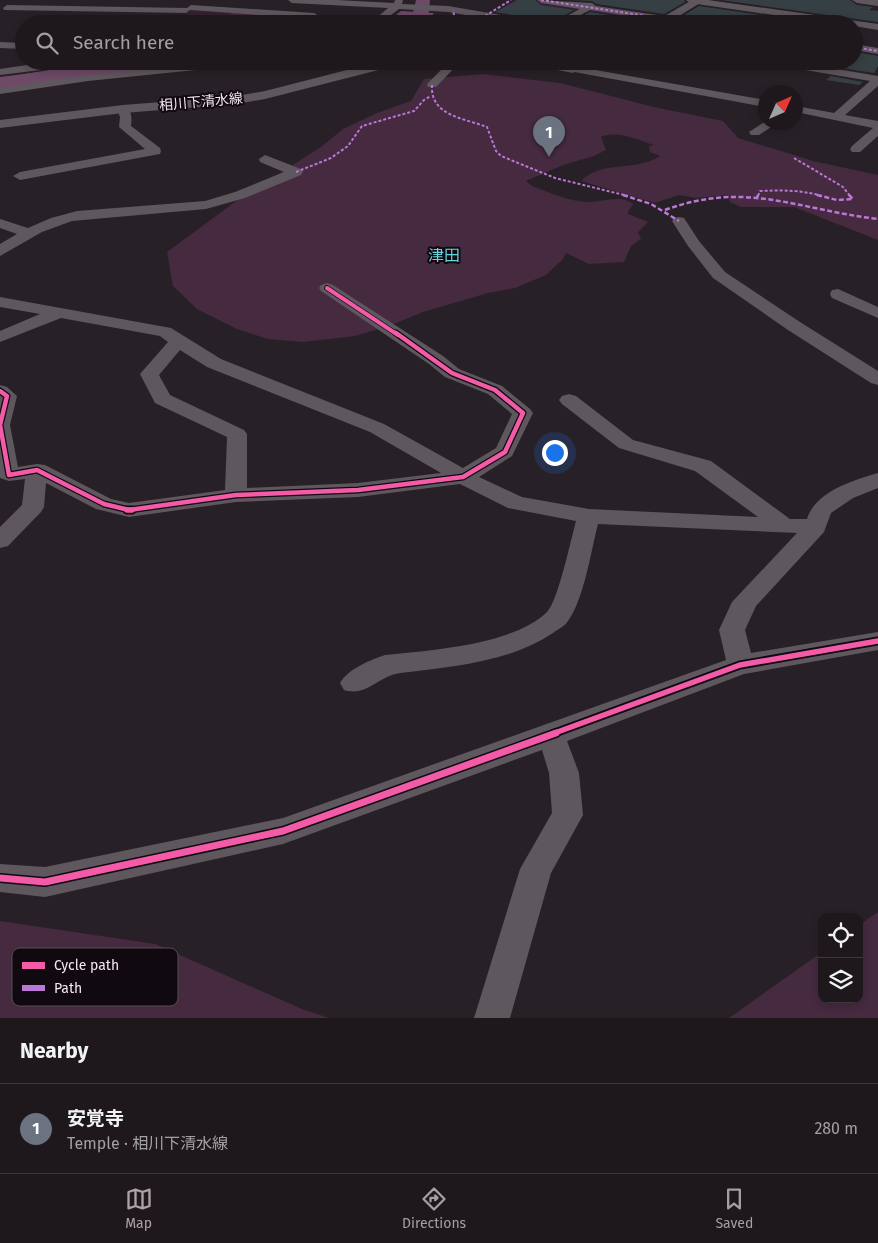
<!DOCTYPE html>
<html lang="en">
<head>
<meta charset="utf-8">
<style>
	body { margin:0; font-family:"Fira Sans","Noto Sans JP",sans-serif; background:#2b252a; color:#f1f3f6 }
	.controls { position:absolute; right:15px; bottom:15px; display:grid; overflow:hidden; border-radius:10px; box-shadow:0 2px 8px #0003 }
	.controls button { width:45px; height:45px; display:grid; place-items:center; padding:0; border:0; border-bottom:1px solid #3c373b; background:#1e181d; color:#f1f3f6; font:25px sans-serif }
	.compass { position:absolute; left:758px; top:85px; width:45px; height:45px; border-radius:50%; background:#1e181d; box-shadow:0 2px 8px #0003; rotate:45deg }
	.you { position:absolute; left:554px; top:452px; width:18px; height:18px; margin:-12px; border:4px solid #fff; border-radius:50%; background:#1a73e8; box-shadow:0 0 0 8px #1a73e833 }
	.badge { display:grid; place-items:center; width:32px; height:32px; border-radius:50%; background:#ada2aa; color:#fff; font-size:16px; font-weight:700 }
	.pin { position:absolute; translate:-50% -41px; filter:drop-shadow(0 1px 2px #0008) }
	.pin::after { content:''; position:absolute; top:26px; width:18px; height:15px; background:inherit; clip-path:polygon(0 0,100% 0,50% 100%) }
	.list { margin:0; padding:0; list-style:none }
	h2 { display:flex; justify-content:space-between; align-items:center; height:65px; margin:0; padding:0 20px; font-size:21px }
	h2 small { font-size:16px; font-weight:400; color:#a1a0a4 }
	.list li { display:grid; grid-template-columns:32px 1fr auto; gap:15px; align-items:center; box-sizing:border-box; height:90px; padding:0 20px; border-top:1px solid #3c373b }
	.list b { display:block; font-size:19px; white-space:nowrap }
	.list p { margin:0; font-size:16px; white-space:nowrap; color:#a1a0a4 }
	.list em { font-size:16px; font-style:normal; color:#a1a0a4 }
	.icon { flex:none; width:28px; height:28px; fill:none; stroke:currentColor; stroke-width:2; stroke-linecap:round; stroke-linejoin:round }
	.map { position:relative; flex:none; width:878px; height:1018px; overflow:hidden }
	.search { position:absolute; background:#1e181d; box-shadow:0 2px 8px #0003; left:15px; right:15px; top:15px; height:55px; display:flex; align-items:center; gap:12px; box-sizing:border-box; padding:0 18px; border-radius:28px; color:#a1a0a4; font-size:19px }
	.sheet { height:155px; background:#1e181d }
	nav { display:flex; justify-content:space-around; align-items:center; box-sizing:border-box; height:70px; border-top:1px solid #3c373b; background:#1e181d; font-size:14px; color:#a1a0a4 }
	nav a { display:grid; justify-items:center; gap:2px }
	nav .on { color:#ada2aa }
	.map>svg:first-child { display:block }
</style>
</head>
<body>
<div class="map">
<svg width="878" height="1018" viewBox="0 0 878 1018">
	<rect width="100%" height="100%" fill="#282027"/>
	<!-- built -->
	<path fill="#342031" d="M508,0h24l127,20 -7,3z
		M191,10l38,1 94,7 -6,6h-146z"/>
	<!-- green -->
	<path fill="#452a40" d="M234,12l88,6 -6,6h-102z
		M483,74l77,9 98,25 65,13 15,17 75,23 65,14v65l-84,-33h-53l-11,-5 -2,-7 -32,3 -17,-3 -24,8 -74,-22c20,-21 55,-9 79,-25l-10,-4 -1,-6 5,-1c-16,-5 -37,-15 -53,-8l5,13 -12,6 -31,9 -37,16 6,5c17,6 38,16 56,16 14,0 33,-8 45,2l-5,8v2l20,8 -10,10 3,7 -10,7 -7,16 -35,2 -23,-11 -3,6 -17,16 -31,13 -27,5 -65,19 -34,14 -34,10 -52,6 -35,-3 -31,-10 -40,-20 -24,-23 -6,-34 72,-53 82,-52 22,-18 34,-16 34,-12 13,-22z
		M878,912v106h-149l93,-66v47h37v-74z
		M0,921l155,23 147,65 27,9h-329z"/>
	<!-- water -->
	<path fill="#6e4a67" d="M401,11l33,2 -9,11h-40z
		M125,61h104l-134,14 -6,-9z
		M68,67l9,10 -77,11v-10z"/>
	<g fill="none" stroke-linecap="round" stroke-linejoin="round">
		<!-- river -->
		<path fill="#6e4a67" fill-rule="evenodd" d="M416,0h14l-2,18 -5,6h-17l6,-7z
			M128,61h71l-3,4 -6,1 -87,8 -103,15v-12z"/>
	</g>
	<!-- building -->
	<path fill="#364044" d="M517,0h18l6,5 33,5 -25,14h-6l-6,-5 -42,-7z
		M571,0h113l1,2 -21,12 -67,-10 -5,-3z
		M721,0h129l7,5 16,2 -4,3 9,1v11z
		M699,6l122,18h-117l-6,-5 -17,-2z
		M590,12l61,10 -2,2h-81z
		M861,53l17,3v10l-4,7 -32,-5 8,-7h4v-3z
		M831,76l32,6 -4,3 -33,-5z"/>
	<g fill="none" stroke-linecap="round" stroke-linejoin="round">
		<!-- minor -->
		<path fill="#5e575d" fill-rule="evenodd" d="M288,0h49l57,3 1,-3h8l-1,4 46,2 89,15 4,3h-22l-71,-12 -49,-3 -20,15h-10l19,-16 -96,-5z
			M537,0l55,3 4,3 102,15 4,3h-24l-88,-14 -27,14h-12l29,-15 -39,-6z
			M686,0h22l170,24v6l-24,-4v-2h-18l-146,-21z
			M7,5l180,3 4,-3 123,8 5,3 -5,3 -124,-9 -4,3 -182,-3 -1,-2z
			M0,42l24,1v6l-24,-1z
			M854,44l24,4v6l-24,-4z
			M54,61h41l-5,3 -90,11v-6z
			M221,61h38l-5,3 -166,17 -88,13v-6l88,-13z
			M357,61h15l11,6 -5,3z
			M450,61h11l-25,26h-8l-1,-2 1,-2z
			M765,61h25l88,15v10l-33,29 33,6v15l-18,16h-8l-2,-3 2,-3 21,-18 -77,-16v-6l38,7 36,-32 -100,-17z
			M573,66l193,34v7l-197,-36 -1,-2 1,-2z
			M123,106c9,2 9,12 8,20l29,22 1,3 -1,3 -140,26 -7,-4 7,-4 125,-23 -26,-22 1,-10 -3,-8z
			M766,121l13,1 -20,13h-8l-2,-3z
			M265,155l36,14 2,3 -2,3 -56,23 -39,11 -134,12 -30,11 -42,24v-12l17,-10 -17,-6v-9l28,9 23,-10 26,-7 128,-10 30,-9 49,-20 -24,-10 -1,-3z
			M679,217l5,1 15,23 26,31 75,50 78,49v14l-7,-2 -83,-53 -75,-52 -25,-32 -16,-25 2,-3z
			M327,283l6,2 110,71 16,13 43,17 28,23 3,4 -21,43 -33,21 43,20 67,12 169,8 -63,-46 -76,-23 -57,-44 -3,-4 3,-4 7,-2 7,2 57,44 78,21 79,58h17c8,-27 46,-39 71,-46v15l-25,10 -22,15 -7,19 -68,74 -11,24 6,23 127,-21v18l-134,24 -177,67 12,32 4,42 -32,58 -41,145h-36l46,-149 32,-56 -3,-40 -7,-23 -259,94 -238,53 -45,-5v-28l45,3 238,-49 443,-158 -7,-30 13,-28 65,-69 -199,-9c-7,27 -14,75 -30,97 -3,5 -10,8 -15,12 -43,29 -102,34 -153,40 -22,3 -33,24 -56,17l-4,-7c8,-14 30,-23 45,-28 46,-5 128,-10 162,-43 11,-11 24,-73 29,-91l-68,-13 -48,-24 -102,13 -122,5 -107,15 -33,-8 -50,-26 -2,24 -3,5 -33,34 -8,2v-21l22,-22 3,-26 -16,2 -9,-3v-93l7,2 10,9 -7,29 8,42 19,-3 8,1 66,34 18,4 96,-13 2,-53 -72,-34 -15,-29 28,-32 -8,-6 -99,-18 -61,24v-11l40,-17 -40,-7v-10l171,31 50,31 163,65 79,44 33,-20 16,-34 -24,-20 -43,-17 -16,-13 -108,-73 -2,-3 2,-3zM180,350l27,17 163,65 71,41 -83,10 -111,5v-54l-3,-4 -74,-35 -11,-20z
			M838,289l40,18v11l-46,-20 -2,-4 2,-4z"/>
		<!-- major -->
		<path fill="#5f575e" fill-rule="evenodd" d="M692,0h13l-39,24h-15z
			M852,0h26v6l-21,-3z
			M382,61h22l-2,3 -137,35 -28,5 -114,9 -123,15v-8l123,-15 114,-9 28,-5z
			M526,61h27l18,4 6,-4h16l-20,12 -41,-8z"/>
		<!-- quiet-far1 -->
		<path stroke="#ba77d6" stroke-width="2" stroke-dasharray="3 2" stroke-linecap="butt" d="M541,0l157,24
			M485,16l26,-16
			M449,24l5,-9 -1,-5
			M854,47l24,4
			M432,85c-2,31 32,33 55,42l9,24 5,5 54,22 73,18
			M794,158l49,29 7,9
			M296,172l35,-14 17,-12 14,-20 52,-15 10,-11 7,-4
			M758,196l2,-5c21,-1 42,-1 62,5"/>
		<!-- quiet -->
		<path stroke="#ba77d6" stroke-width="2.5" stroke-dasharray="5 2.5" stroke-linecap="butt" d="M623,195l28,9 28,17
			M817,195l20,5 16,-1 -4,-4
			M757,198l1,-3
			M665,210c81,-30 134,0 213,9"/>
		<defs>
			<path id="cycleway-far3" d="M327,288l71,47"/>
			<path id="cycleway-far2" d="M0,391l7,5 -7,29 9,50 28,-5 67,34 25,6 107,-15 122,-5 105,-13 42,-25 18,-39 -28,-23 -43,-17 -56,-40"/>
			<path id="cycleway-far1" d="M127,510h5
				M552,734l188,-69 138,-24"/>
			<path id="cycleway" d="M0,878l45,4 238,-51 273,-98"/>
		</defs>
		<!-- cycleway-far3 casing -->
		<use href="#cycleway-far3" stroke="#10090f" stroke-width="5.5"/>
		<!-- cycleway-far2 casing -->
		<use href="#cycleway-far2" stroke="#10090f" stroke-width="7"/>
		<!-- cycleway-far1 casing -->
		<use href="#cycleway-far1" stroke="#10090f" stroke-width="9"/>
		<!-- cycleway casing -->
		<use href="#cycleway" stroke="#10090f" stroke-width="10"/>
		<!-- cycleway-far3 -->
		<use href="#cycleway-far3" stroke="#f35aa7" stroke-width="4"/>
		<!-- cycleway-far2 -->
		<use href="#cycleway-far2" stroke="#f35aa7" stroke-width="4.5"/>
		<!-- cycleway-far1 -->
		<use href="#cycleway-far1" stroke="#f35aa7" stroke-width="5.5"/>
		<!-- cycleway -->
		<use href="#cycleway" stroke="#f35aa7" stroke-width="7"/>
	</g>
	<g text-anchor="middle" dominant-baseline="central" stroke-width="4" stroke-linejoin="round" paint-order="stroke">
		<!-- far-street labels -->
		<g font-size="14" fill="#f4e8f1" stroke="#10090f">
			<text transform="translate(201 102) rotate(-5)">相川下清水線</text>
		</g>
		<!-- far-quarter labels -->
		<g font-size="16" fill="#67d3dc" stroke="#10090f">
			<text x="444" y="255">津田</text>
		</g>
	</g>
	<!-- legend -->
	<rect x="12" y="948" width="166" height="58" rx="8" fill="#10090f" stroke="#544c53" stroke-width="1"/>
	<rect x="22" y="962" width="23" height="7" fill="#f35aa7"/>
	<rect x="22" y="985" width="23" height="6" fill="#ba77d6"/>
	<g font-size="14" fill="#f4e8f1">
		<text x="54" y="970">Cycle path</text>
		<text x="54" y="993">Path</text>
	</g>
</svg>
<div class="controls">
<button><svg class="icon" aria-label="locate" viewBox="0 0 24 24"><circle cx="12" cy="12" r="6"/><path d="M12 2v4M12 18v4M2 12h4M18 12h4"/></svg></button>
<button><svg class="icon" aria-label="layers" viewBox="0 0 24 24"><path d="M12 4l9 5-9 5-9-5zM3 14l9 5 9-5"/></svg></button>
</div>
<svg class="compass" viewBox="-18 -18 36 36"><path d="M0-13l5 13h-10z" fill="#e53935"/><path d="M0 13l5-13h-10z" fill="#a1a0a4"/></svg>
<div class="you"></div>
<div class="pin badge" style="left:549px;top:157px;background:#6b7280">1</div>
<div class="search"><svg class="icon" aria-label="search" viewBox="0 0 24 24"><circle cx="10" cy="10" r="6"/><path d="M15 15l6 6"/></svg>Search here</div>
</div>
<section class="sheet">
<h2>Nearby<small></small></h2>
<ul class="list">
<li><span class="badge" style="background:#6b7280">1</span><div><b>安覚寺</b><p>Temple · 相川下清水線</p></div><em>280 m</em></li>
</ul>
</section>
<nav>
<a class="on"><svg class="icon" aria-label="map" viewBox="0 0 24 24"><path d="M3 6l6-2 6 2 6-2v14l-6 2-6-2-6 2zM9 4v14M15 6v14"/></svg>Map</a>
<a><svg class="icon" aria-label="directions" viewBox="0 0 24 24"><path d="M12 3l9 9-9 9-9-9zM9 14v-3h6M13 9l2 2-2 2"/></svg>Directions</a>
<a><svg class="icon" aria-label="saved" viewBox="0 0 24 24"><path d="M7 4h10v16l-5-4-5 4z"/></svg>Saved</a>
</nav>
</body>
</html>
